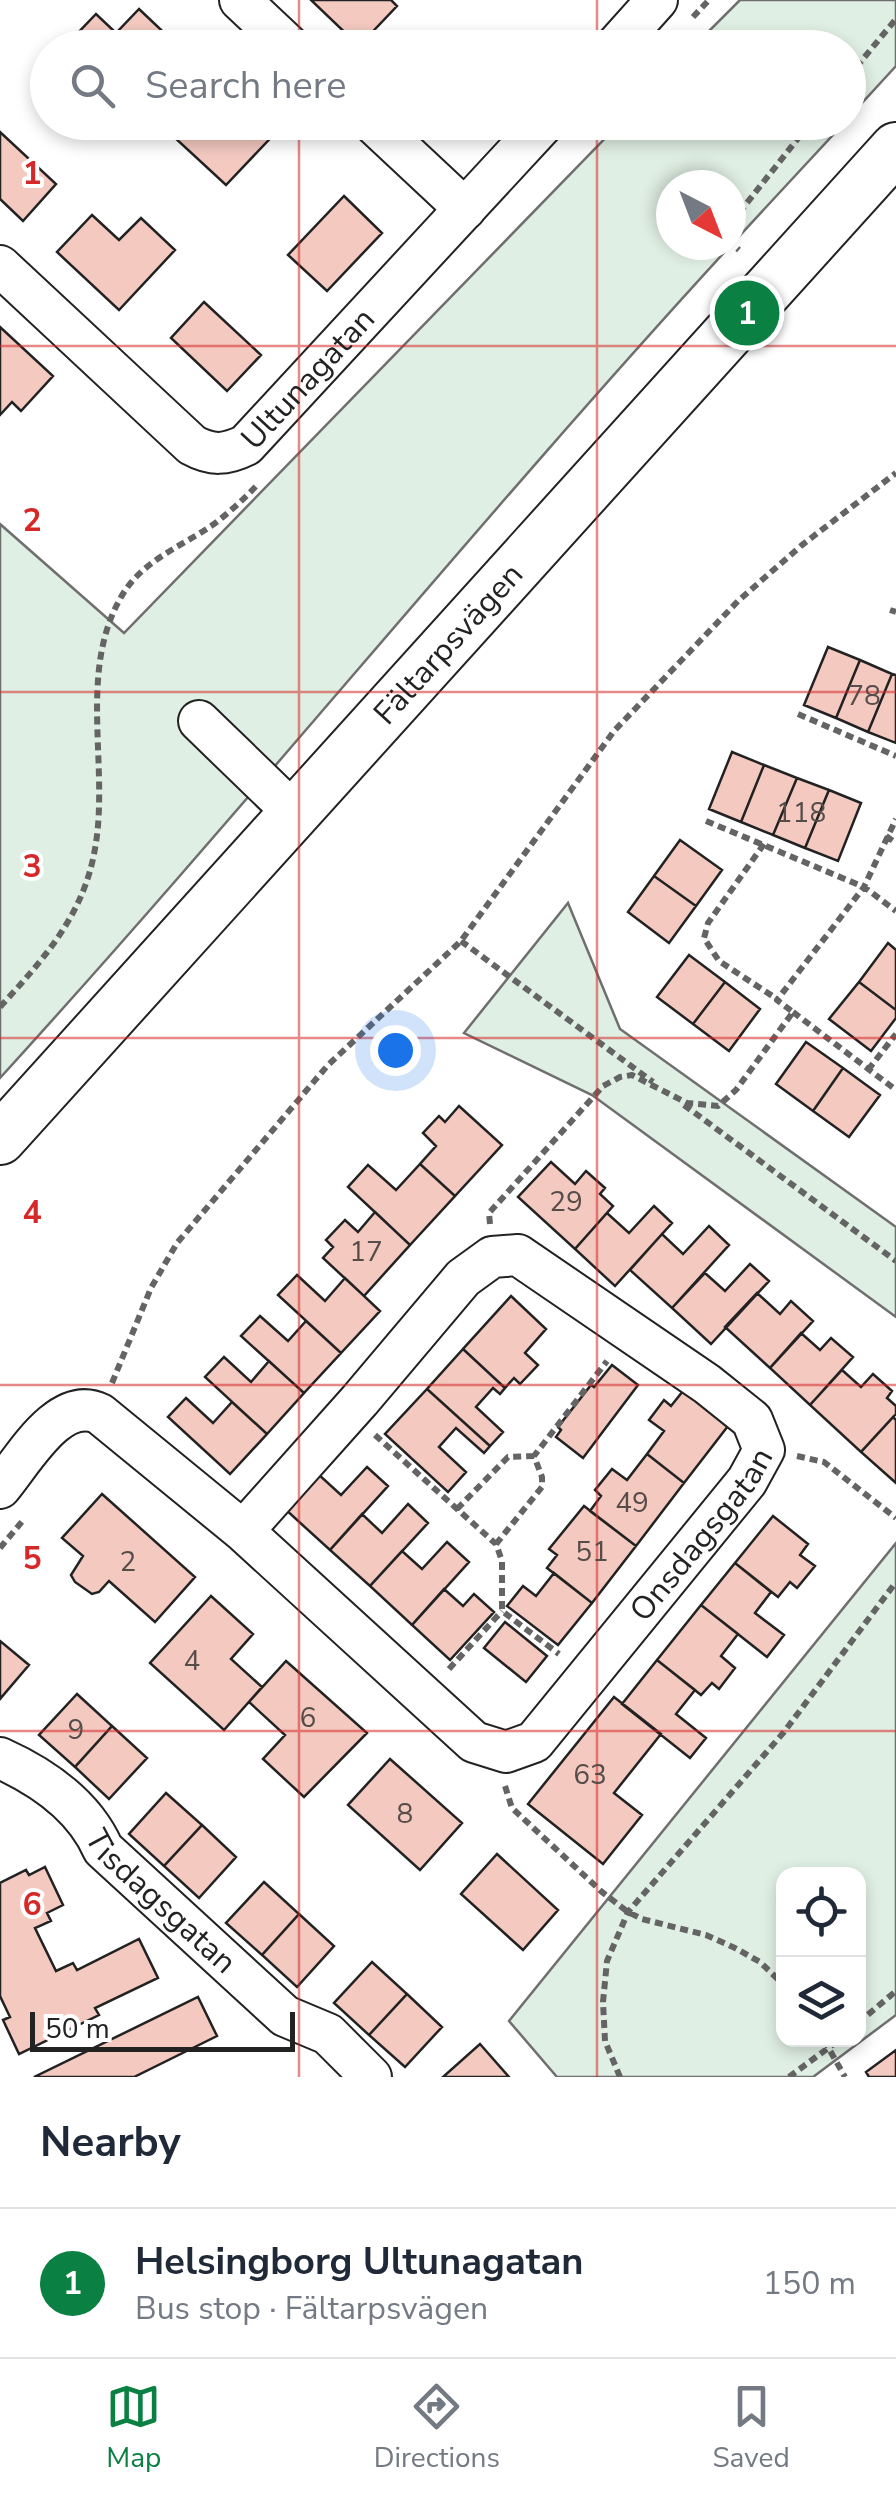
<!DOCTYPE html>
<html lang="en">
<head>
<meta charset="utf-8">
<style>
	body { margin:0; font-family:"Nunito Sans",sans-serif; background:#f2f2f3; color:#1f2937 }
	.controls { position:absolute; right:30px; bottom:30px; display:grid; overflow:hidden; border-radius:20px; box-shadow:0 5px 15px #0003 }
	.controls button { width:90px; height:90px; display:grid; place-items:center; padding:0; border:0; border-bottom:2px solid #e0e1e3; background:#fff; color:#1f2937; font:50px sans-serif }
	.compass { position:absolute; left:656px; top:170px; width:90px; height:90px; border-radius:50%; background:#fff; box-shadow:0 5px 15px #0003; rotate:138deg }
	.scale { position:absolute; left:30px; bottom:25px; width:265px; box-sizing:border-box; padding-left:10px; border:5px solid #222; border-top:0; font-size:28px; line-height:35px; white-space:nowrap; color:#222; -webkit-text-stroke:8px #fff; paint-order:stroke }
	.you { position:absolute; left:395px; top:1050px; width:35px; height:35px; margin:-25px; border:8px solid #fff; border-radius:50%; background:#1a73e8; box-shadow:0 0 0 15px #1a73e833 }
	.badge { display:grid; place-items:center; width:65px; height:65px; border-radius:50%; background:#0b8043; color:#fff; font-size:32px; font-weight:700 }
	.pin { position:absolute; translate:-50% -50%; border:5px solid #fff; box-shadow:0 2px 10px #0006 }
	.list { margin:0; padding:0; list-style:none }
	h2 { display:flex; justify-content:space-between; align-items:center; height:130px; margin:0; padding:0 40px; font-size:42px }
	h2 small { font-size:32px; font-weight:400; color:#747a83 }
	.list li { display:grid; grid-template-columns:65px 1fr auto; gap:30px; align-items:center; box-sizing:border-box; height:150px; padding:0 40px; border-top:2px solid #e0e1e3 }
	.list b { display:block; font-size:38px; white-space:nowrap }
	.list p { margin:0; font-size:32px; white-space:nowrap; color:#747a83 }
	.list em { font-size:32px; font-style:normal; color:#747a83 }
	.icon { flex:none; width:55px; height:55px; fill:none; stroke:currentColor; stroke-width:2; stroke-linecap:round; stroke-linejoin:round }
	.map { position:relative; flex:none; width:896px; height:2077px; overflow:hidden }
	.search { position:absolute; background:#fff; box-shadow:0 5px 15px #0003; left:30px; right:30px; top:30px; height:110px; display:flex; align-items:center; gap:25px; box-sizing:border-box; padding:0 35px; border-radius:55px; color:#747a83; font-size:38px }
	.sheet { height:280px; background:#fff }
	nav { display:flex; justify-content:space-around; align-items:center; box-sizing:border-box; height:140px; border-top:2px solid #e0e1e3; background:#fff; font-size:28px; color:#747a83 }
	nav a { display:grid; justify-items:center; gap:5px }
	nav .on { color:#0b8043 }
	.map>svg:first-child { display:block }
</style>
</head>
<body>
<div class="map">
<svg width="896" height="2077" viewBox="0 0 896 2077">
	<rect width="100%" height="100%" fill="#fff"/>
	<!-- green -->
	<path fill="#e0efe3" stroke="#6f6f6f" stroke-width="2.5" fill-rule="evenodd" d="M740,0h156v66l-47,51 -1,-69 -155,-1z
		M620,123h224l-113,122v-60h-60v60h60c-250,272 -482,560 -731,833v-554l124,109z
		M568,903l52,126 276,198v90l-304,-222 -128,-62z
		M896,1543v472l-83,62h-256l-48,-56zM784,1874h74v166h-74z"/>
	<!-- building -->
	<path fill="#f3c9c0" stroke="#222" stroke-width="2.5" d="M311,0h80l6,6 -38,40z
		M139,9l36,34 -4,5h-85l-12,-11 22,-23 20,19z
		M187,122h13l5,6 5,-6h66l5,5 -55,58 -52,-48z
		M0,132l56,52 -33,37 -23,-22z
		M344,196l38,37 -55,58 -39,-36z
		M92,215l27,25 22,-22 34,32 -56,60 -62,-58z
		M204,302l57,53 -34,36 -56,-53z
		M0,327l53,49 -32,35 -9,-9 -12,13z
		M828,647l32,13 -24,58 -32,-13z
		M860,660l32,14 -24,58 -32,-14z
		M892,674l4,1v68l-28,-11z
		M732,752l32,13 -23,57 -32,-13z
		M764,765l33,13 -24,57 -32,-13z
		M797,778l32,12 -24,58 -32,-13z
		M829,790l32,13 -23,58 -33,-13z
		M680,840l42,30 -26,36 -42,-30z
		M654,876l42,30 -27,37 -41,-31z
		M888,943l8,7v60l-37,-28z
		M689,955l36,27 -32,42 -36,-27z
		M725,982l35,27 -31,42 -36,-27z
		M859,982l37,28v8l-25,33 -42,-32z
		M806,1042l37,26 -30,43 -37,-27z
		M843,1068l37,27 -31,42 -36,-26z
		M459,1106l43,39 -47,51 -35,-32 16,-18 -13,-13 16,-17 6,6z
		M551,1162l24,22 11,-13 19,17 -5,6 13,12 -38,43 -57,-52z
		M420,1164l35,32 -45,49 -62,-58 20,-22 28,25z
		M654,1206l18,17 -57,63 -40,-37 32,-36 22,20z
		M375,1212l35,33 -46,51 -41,-38 10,-11 -7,-7 19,-20 13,12z
		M709,1226l20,19 -57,63 -42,-38 32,-36 21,20z
		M750,1264l19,17 -58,63 -39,-36 33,-35 20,18z
		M297,1275l28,26 20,-23 35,33 -39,42 -63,-58z
		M757,1293l23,21 11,-13 22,20 -43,47 -45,-41z
		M511,1296l35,33 -21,24 13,12 -18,19 -6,-6 -9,10 -42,-39z
		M260,1316l28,25 18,-20 35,32 -37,40 -63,-57z
		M801,1333l19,17 11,-12 22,19 -43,48 -40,-37z
		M463,1349l42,39 -5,6 -7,-6 -17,19 27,25 -13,14 -63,-57z
		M224,1357l27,25 18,-21 35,32 -37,41 -62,-57z
		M612,1365l26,20 -55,73 -27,-21 5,-7 -3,-3 33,-42 3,2z
		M842,1370l19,17 12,-13 19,17 -5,7 9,8v8l-35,38 -51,-47z
		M427,1389l63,57 -6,7 -28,-25 -17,19 27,25 -18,20 -63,-58z
		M683,1391l45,35 -44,57 -37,-29 17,-23 -15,-11 15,-20 7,6z
		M186,1398l27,25 19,-21 35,32 -37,40 -62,-57z
		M893,1417l3,3v63l-35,-31z
		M647,1454l37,29 -48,63 -46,-35 11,-15 -6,-6 17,-21 15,11z
		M367,1467l21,19 -58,64 -45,-41 32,-36 24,22z
		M102,1494l93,83 -40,45 -46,-41 -10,11 -7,2 -17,-12 -4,-7 12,-19 -21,-18z
		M408,1504l20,19 -58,63 -40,-36 32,-36 20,19z
		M584,1506l52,40 -44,57 -45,-35 10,-13 -8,-6z
		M773,1516l35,28 -8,11 15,11 -18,22 -7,-6 -12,15 -43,-34z
		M447,1542l22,20 -57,63 -42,-39 32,-35 20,18z
		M735,1563l36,29 -16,21 29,22 -17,22 -66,-52z
		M554,1573l38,30 -34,42 -51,-39 16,-20 13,10z
		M444,1589l19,17 11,-12 20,18 -44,48 -38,-35z
		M211,1596l42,38 -22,25 31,28 -38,43 -74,-67z
		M701,1605l37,29 -17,22 14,12 -16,21 -7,-6 -11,12 -44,-35z
		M505,1622l42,34 -21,26 -42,-34z
		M0,1641l29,24 -29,34z
		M657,1660l38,30 -19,24 30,24 -16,20 -68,-54z
		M286,1661l81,72 -63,64 -41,-38 22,-24 -36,-33z
		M77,1694l35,32 -37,41 -36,-32z
		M614,1697l47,37 -47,59 28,22 -39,49 -75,-60z
		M112,1726l35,32 -38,41 -34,-32z
		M390,1759l72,64 -42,47 -72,-65z
		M166,1793l36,32 -38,41 -35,-32z
		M202,1825l34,32 -37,41 -35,-32z
		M497,1854l61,56 -35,40 -62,-56z
		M45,1867l18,38 -16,8 4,8 -16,7 21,43 17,-8 4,7 62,-31 19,39 -63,30 4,7 -80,39 -16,-34 7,-3 -10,-21v-113l26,-13 3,5z
		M264,1882l35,32 -37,41 -36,-32z
		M299,1914l35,32 -37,41 -35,-32z
		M372,1962l35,32 -38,41 -35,-32z
		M407,1994l35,33 -37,40 -36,-32z
		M198,1997l19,39 -83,41h-100z
		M480,2044l29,33h-66z
		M896,2050v27h-27l-3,-5z"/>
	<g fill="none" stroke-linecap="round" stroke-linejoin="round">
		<defs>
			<g id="minor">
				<path d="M240,0l51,48"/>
				<path d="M614,48l43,-48"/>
				<path d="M372,122l93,87"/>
				<path id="s1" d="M0,266l192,179c20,11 34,10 54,0l299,-323"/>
				<path d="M199,721l95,92"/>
				<path id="s2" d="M0,1488c23,-27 59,-94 100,-74l143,117 231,211 32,10 28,-10 213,-261 17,-31 -12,-30 -45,-36 -189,-129 -26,2 -29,21 -103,122 -117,131"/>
				<path id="s3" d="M0,1758c42,19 84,48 103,91l182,167 43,18 43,43"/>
			</g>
			<g id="major">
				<path id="s4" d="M0,1139l896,-991"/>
			</g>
		</defs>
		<!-- minor casing -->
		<use href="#minor" stroke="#222" stroke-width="44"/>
		<!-- major casing -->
		<use href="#major" stroke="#222" stroke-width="54"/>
		<!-- path -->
		<path stroke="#646464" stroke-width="6" stroke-dasharray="8 5" stroke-linecap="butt" d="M693,17l16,-17
			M848,77l48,-58
			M581,137l14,-15
			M731,223l80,-101
			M731,238l1,6 7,6
			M890,610l6,2
			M798,714l98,42
			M706,821l158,66 32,24
			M886,836l10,7
			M764,844l-56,79 -4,15 15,23 58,38
			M461,941l192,141
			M0,1007c42,-46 82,-90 94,-153 17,-83 -17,-178 26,-255 20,-38 61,-52 94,-75 16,-12 31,-26 45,-41
			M793,1012l103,78
			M868,1070l28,-36
			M684,1105l212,156
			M490,1224l-1,-11 114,-127 17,-9 12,-2 55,28 31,3 18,-16 57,-78 -16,-12 87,-113 32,-68
			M112,1383l39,-95 26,-45 151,-178 133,-124 153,-210 124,-130 64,-56 94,-72
			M375,1435l121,109 6,17v50l57,43
			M797,1456l27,6 72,56
			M457,1509l51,-52 26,-1
			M496,1544l46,-57v-10l-8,-21 73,-95
			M0,1548l25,-30
			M449,1669l53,-58
			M505,1786l7,22 90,84 26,20 14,7 64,16 29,13 25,14 24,23
			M858,2023l38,-32
			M824,2040l21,37
			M620,2077l-15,-36 -2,-39 4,-41 21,-49 156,-180 112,-150
			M789,2077l50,-37"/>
		<!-- minor -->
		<use href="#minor" stroke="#fff" stroke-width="40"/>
		<!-- major -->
		<use href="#major" stroke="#fff" stroke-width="50"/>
	</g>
	<!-- grid -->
	<path fill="none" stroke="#d62828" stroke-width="2.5" stroke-opacity="0.55" d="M299,0v48M597,0v48M299,122v1955M597,122v1955M0,346h896M0,692h896M0,1038h896M0,1385h896M0,1731h896"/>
	<g text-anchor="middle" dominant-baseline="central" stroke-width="8" stroke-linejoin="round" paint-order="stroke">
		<!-- number labels -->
		<g font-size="28" fill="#564c4a">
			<text x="864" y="696">78</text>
			<text x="801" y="813">118</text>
			<text x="566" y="1202">29</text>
			<text x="366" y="1252">17</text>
			<text x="632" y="1503">49</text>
			<text x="592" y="1552">51</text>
			<text x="128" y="1562">2</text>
			<text x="192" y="1661">4</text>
			<text x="308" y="1718">6</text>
			<text x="76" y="1730">9</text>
			<text x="590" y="1775">63</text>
			<text x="405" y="1814">8</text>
		</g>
		<!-- street labels -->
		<g font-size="32" fill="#222" stroke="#fff">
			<text stroke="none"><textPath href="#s1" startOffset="410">Ultunagatan</textPath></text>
			<text stroke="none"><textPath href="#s4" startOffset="668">Fältarpsvägen</textPath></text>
			<text stroke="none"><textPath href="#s2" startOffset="962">Onsdagsgatan</textPath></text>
			<text stroke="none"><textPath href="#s3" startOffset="218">Tisdagsgatan</textPath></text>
		</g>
	</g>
	<g font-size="32" text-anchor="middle" font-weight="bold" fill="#d62828" stroke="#fff" stroke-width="8" stroke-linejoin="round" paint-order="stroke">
		<text x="32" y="184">1</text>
		<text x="32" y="531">2</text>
		<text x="32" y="877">3</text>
		<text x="32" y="1223">4</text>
		<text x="32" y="1569">5</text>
		<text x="32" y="1915">6</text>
	</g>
</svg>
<div class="controls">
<button><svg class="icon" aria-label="locate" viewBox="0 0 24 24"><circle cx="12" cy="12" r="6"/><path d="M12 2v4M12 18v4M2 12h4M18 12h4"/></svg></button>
<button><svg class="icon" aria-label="layers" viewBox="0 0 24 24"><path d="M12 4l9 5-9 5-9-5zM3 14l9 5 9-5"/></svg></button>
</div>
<svg class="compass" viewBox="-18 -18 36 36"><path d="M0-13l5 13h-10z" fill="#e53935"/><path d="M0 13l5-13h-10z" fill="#747a83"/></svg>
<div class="scale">50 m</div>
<div class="you"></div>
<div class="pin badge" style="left:747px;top:313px">1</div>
<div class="search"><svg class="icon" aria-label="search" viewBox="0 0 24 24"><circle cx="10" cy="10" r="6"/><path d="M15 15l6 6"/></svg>Search here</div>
</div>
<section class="sheet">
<h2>Nearby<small></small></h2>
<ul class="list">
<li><span class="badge">1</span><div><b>Helsingborg Ultunagatan</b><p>Bus stop · Fältarpsvägen</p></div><em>150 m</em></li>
</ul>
</section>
<nav>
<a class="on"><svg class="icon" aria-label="map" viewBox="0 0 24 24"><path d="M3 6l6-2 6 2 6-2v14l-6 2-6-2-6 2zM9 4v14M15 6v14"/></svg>Map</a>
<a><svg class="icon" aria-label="directions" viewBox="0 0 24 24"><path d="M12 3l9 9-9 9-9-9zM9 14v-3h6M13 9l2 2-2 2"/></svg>Directions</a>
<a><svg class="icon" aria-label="saved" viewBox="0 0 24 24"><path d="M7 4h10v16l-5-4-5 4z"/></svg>Saved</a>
</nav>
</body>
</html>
